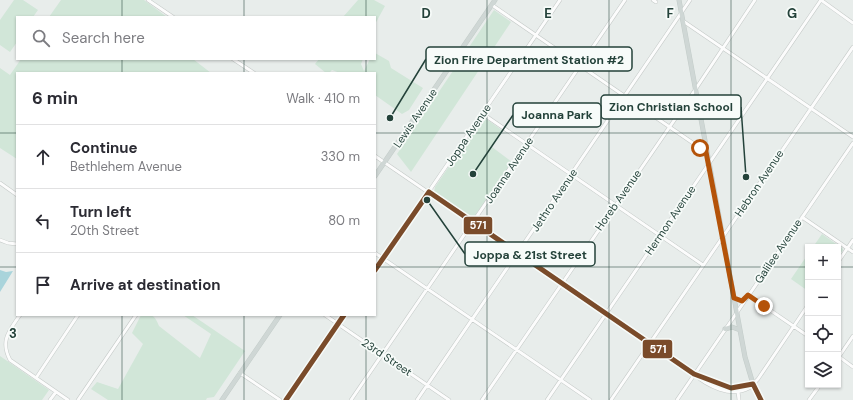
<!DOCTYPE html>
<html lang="en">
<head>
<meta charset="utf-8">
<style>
	body { margin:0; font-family:"DM Sans",sans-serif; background:#f2f2f3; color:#2b2b33 }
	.controls { position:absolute; right:12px; bottom:12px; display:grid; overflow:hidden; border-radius:0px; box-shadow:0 1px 3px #0004 }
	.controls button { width:36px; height:36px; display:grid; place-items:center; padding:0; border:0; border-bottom:1px solid #e1e1e2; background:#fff; color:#2b2b33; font:20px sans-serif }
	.stop { position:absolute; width:12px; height:12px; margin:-9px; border:3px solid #b45309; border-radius:50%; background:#fff }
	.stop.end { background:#b45309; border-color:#fff; box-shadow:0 1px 4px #0008 }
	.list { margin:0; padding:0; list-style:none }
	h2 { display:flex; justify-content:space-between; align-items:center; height:52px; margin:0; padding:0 16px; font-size:17px }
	h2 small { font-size:13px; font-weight:400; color:#7c7c81 }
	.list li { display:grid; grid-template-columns:26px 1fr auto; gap:12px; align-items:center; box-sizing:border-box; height:64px; padding:0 16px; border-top:1px solid #e1e1e2 }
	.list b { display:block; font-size:15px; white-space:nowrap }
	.list p { margin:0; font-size:13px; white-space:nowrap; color:#7c7c81 }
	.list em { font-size:13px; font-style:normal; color:#7c7c81 }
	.icon { flex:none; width:22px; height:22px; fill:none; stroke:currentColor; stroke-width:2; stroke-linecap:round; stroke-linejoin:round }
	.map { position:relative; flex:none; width:853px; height:400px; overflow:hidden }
	.search { position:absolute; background:#fff; box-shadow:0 1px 3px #0004; left:16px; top:16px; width:360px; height:44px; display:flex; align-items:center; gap:10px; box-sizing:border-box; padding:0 14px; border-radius:0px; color:#7c7c81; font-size:15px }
	.panel { position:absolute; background:#fff; box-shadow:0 1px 3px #0004; left:16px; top:72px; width:360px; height:244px; border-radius:0px }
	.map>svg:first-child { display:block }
</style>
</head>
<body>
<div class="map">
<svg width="853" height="400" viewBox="0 0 853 400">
	<rect width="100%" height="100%" fill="#e8edeb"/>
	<!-- green -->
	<path fill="#d1e6d8" d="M14,0h9l15,10 -5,7h-16v25l-7,10 -10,-7v-25z
		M61,0h83l23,17h-118z
		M358,0h16l11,6 -10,18v-7h-32z
		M494,10l17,12 -100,150 -14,-18z
		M375,53l14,8 2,7 32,20 -14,22 -7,4 -27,-19v-22h-35l-8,-3 -3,3h-3l-11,-9 4,-5h44l-2,5 3,7 6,-12h5z
		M21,59h172l18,14h-194v86l-17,-11v-80l10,7z
		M482,118h3l18,13 -11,16 20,15 -38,55h-3l-37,-25 1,-5z
		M822,234l20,14 1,2 -5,7v-10h-25z
		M808,254v37l-17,-12z
		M141,315c12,0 13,-1 18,11l41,32 11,-24 -28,-19h9l53,36 -31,46 -7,1 -1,2h-98l-17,-11 6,-7 21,7 25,-45 -11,-11z
		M0,356l49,34 -7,10h-42z"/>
	<!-- water -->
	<path fill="#a9d4db" d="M0,270l6,2 7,-1 -13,21z"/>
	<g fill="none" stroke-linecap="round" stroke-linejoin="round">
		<defs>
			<path id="minor" d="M148,0l25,17
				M653,0l3,2
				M821,0l32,23
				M492,5l214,147
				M683,21l170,116
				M233,59l21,14
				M483,114l220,151
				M375,156l319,218c13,12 37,24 55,14 3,-2 6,-6 9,-9l50,-74
				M0,183l17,12
				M802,217l51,35
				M0,240l8,3 9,1
				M375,253l215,147
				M838,262l15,-22
				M375,270l185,-270
				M748,295l60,41
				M20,315c-11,16 -20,26 -10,45l58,40
				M325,315l124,85
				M838,356l15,11
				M838,358l15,-22
				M240,373l40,27
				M696,374l27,12 8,2 22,-4
				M36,378l42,-63
				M738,391l1,9
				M50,400l6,-8
				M78,400l58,-85
				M286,400l58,-85
				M351,400l274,-400
				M417,400l273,-400
				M482,400l213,-310 60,-90
				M547,400l274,-400
				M611,400l242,-353
				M677,400l176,-257
				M809,400l11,-15"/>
			<path id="major" d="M679,0l66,357 8,27 8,16
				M375,176l120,-176
				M734,298l8,3 4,-2
				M725,329l7,-2 8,3
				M222,400l58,-85"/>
		</defs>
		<!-- minor casing -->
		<use href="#minor" stroke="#c5cac8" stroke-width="4"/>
		<!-- major casing -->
		<use href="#major" stroke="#c3ccc9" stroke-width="5"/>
		<!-- minor -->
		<use href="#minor" stroke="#fcfcfc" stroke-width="3"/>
		<!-- major -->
		<use href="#major" stroke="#cfd7d5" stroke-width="4"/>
		<defs>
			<path id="bus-1" d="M375,270l54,-78 265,182 37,14 22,-4 8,16
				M286,400l58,-85"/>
		</defs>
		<!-- bus-1 casing -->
		<use href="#bus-1" stroke="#f7fbf9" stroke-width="8"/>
		<!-- bus-1 -->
		<use href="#bus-1" stroke="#7a4b2a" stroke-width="5"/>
	</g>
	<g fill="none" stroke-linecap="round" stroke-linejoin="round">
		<!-- route -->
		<path stroke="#b45309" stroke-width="5" d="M700,148l6,4 28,146 8,3 6,-6 16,11"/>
	</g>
	<!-- grid -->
	<path fill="none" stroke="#24423a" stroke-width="1" stroke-opacity="0.55" d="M122,0v17M244,0v17M366,0v17M487,0v400M609,0v400M731,0v400M122,59v14M244,59v14M366,59v14M0,133h17M375,133h478M0,267h17M375,267h433M838,267h15M122,315v85M244,315v85M366,315v85"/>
	<g text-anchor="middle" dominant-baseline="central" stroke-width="3.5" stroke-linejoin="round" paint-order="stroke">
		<!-- street labels -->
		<g font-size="11" fill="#24423a" stroke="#f7fbf9">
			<text transform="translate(415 118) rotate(-56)">Lewis Avenue</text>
			<text transform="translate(468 135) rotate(-56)">Joppa Avenue</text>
			<text transform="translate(509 170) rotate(-56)">Joanna Avenue</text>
			<text transform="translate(759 183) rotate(-56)">Hebron Avenue</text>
			<text transform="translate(554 200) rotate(-56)">Jethro Avenue</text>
			<text transform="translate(618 200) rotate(-55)">Horeb Avenue</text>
			<text transform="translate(670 220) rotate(-56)">Hermon Avenue</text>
			<text transform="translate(778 251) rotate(-56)">Galilee Avenue</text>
			<text transform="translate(387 357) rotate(34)">23rd Street</text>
		</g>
	</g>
	<g font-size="13" text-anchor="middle" font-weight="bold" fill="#24423a" stroke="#f7fbf9" stroke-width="3.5" stroke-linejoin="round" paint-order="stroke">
		<text x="426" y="18">D</text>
		<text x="548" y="18">E</text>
		<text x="670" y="18">F</text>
		<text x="792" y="18">G</text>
		<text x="13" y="338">3</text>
	</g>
	<!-- callouts -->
	<path fill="none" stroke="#24423a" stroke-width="1.5" d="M390 118L426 59M746 177L741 107M473 174L513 115M427 200L465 254"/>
	<g fill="#24423a" stroke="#f7fbf9" stroke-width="1.5">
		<circle cx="390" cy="118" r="4"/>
		<circle cx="746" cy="177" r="4"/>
		<circle cx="473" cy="174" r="4"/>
		<circle cx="427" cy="200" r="4"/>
	</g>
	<g fill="#f7fbf9" stroke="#24423a" stroke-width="1.5">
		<rect x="426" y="47" width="206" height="24" rx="4"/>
		<rect x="601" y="95" width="140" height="24" rx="4"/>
		<rect x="513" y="103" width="88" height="24" rx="4"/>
		<rect x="465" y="242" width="130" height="24" rx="4"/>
	</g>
	<g font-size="12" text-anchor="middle" font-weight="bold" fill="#24423a">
		<text x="529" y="64">Zion Fire Department Station #2</text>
		<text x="671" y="111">Zion Christian School</text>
		<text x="557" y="119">Joanna Park</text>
		<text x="530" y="259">Joppa &amp; 21st Street</text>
	</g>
	<g stroke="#f7fbf9" stroke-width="1.5">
		<rect x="463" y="216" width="30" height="19" rx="4" fill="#7a4b2a"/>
		<rect x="642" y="339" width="31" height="20" rx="4" fill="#7a4b2a"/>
	</g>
	<g font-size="11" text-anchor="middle" font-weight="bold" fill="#fff">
		<text x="478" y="229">571</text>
		<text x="658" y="353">571</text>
	</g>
</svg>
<div class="controls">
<button>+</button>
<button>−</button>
<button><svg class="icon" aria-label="locate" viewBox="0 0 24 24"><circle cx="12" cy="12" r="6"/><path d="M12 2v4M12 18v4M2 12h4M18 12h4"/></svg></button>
<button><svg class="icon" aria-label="layers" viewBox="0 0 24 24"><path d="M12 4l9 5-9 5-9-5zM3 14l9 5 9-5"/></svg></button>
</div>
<div class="stop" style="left:700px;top:148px"></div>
<div class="stop end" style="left:764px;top:306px"></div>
<div class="search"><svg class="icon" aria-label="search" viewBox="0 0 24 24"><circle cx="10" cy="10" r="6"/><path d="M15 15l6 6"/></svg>Search here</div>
<section class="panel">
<h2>6 min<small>Walk · 410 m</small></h2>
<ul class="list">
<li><svg class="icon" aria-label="ahead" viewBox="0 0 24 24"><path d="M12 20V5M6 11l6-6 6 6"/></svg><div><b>Continue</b><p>Bethlehem Avenue</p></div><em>330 m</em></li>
<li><svg class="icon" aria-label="left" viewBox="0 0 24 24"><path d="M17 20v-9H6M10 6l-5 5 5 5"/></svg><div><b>Turn left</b><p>20th Street</p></div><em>80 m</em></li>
<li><svg class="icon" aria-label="arrive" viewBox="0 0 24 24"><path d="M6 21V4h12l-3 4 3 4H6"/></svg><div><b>Arrive at destination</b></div></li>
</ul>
</section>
</div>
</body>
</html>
